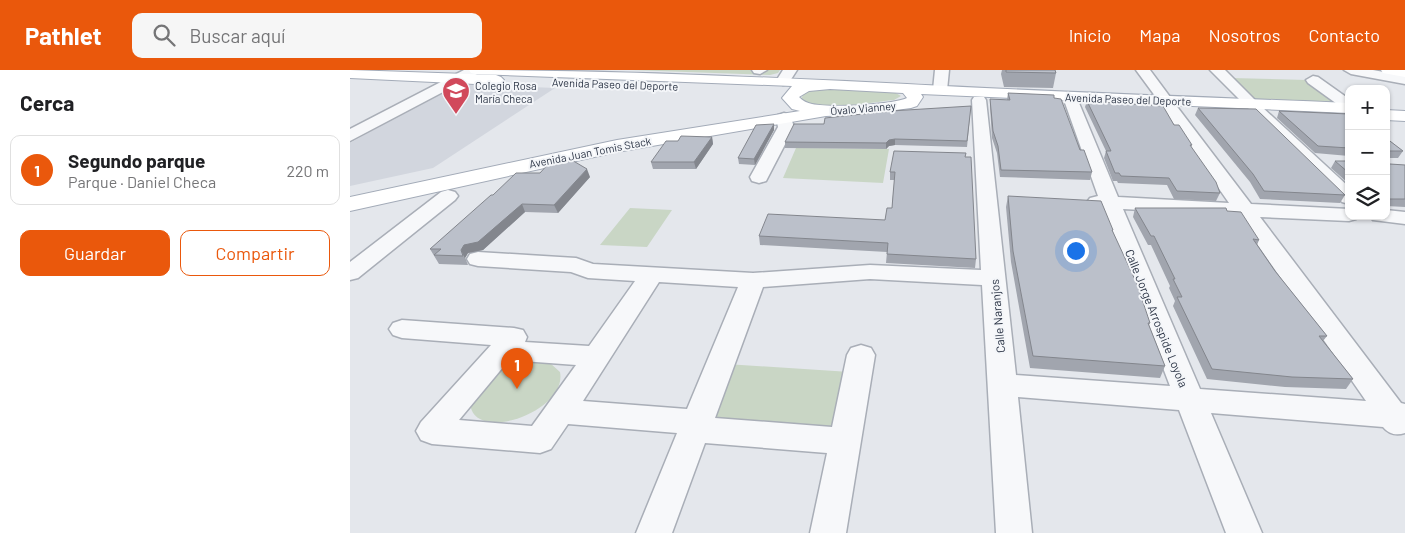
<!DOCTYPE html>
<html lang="es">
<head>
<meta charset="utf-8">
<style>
	body { margin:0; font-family:Barlow,sans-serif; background:#f6f6f6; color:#202124 }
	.controls { position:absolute; right:15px; top:15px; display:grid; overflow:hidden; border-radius:10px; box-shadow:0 1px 4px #0004 }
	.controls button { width:45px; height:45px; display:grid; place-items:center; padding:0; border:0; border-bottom:1px solid #e0e0e0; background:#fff; color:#202124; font:25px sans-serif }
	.you { position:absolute; left:725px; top:180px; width:18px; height:18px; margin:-12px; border:4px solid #fff; border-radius:50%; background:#1a73e8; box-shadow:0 0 0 8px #1a73e833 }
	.badge { display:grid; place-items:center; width:32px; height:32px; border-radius:50%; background:#ea580c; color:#fff; font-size:16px; font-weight:700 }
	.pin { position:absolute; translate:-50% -41px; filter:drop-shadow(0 1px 2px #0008) }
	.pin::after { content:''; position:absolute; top:26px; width:18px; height:15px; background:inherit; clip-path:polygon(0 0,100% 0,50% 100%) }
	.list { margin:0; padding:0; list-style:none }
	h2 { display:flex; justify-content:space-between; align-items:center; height:65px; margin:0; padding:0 20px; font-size:21px }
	h2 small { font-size:16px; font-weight:400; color:#757577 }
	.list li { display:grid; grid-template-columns:32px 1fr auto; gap:15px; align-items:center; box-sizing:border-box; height:70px; margin:0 10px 10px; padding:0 10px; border:1px solid #e0e0e0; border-radius:10px }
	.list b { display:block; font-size:19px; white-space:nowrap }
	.list p { margin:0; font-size:16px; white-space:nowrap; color:#757577 }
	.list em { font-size:16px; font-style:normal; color:#757577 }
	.actions { display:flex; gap:10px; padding:15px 20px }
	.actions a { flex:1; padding:11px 0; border:1px solid #ea580c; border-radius:10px; text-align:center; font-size:18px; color:#ea580c }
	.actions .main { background:#ea580c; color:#fff }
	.icon { flex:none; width:28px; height:28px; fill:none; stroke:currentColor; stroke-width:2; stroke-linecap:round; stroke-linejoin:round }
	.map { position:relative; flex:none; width:1055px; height:463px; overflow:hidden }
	header { display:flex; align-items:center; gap:30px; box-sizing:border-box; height:70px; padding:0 25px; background:#ea580c; color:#fff }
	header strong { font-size:24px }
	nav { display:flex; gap:28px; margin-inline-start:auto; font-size:18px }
	.search { width:350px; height:45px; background:#f6f6f6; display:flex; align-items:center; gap:12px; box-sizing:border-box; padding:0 18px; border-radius:10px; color:#757577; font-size:19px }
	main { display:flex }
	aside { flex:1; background:#fff }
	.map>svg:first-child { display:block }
</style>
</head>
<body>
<header>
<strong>Pathlet</strong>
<div class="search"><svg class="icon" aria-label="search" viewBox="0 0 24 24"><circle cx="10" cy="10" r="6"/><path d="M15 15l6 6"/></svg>Buscar aquí</div>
<nav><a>Inicio</a><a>Mapa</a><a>Nosotros</a><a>Contacto</a></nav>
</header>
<main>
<aside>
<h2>Cerca<small></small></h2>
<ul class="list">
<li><span class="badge">1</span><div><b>Segundo parque</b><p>Parque · Daniel Checa</p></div><em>220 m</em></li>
</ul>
<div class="actions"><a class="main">Guardar</a><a>Compartir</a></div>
</aside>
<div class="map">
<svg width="1055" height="463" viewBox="0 0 1055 463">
	<rect width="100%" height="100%" fill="#e4e7ec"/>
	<!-- built -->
	<path fill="#d2d6de" d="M106,14l99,4 -122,80 -83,18v-43z"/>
	<!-- green -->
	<path fill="#c9d6c5" d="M280,0h150l-2,3 -8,2z
		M881,8l76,2 29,22 -83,-3z
		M469,18l75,4 7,4 -7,4c-23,2 -76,13 -93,-1l3,-6z
		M446,78l93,1 -6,34 -100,-5z
		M280,138l42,2 -25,37 -47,-2z
		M182,290l18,3 10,9c8,40 -90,74 -90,29 21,-23 29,-37 62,-41z
		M376,294l124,8 -10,63 -138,-9z"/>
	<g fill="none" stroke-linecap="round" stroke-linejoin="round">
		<defs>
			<path id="minor" d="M114,0h17l-2,3 -129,68v-12z
				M402,0h15l-7,4 -6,-1z
				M433,0h14l-9,14 -5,1 -7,-4z
				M585,0h14l-2,20 -2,3h-10l-2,-3z
				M786,0h14l23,31 -1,2 3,1 76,100 98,5v7h9l-2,3 -7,2 -89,-4 141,186 4,1v29c-9,3 -16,1 -22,-6l-172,-14 51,120h-36l-47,-123 -161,-13 14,136h-36l-14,-248 -112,-6 -107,8 -48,131 117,9 15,-72 4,-7 10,-3 10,3 4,7 -29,178h-36l17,-80 -122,-10 -33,90h-36l41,-100 -109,-9 -17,25 -11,4 -108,-9 -11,-4 -5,-9 5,-9 70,-77 -89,-7 -9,-3 -4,-6 4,-6 9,-3 112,8 9,2 4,7 -2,5 64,4 46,-65 -47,-3 -17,-6 -93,-6 -8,-2 -3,-5 3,-5 8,-2 98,6 17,6 160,9 117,-8 111,5 -9,-170 2,-3h10l2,3 30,275 154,11 -68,-178 -12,-2 -3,-4 3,-4 8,-2 -33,-93 2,-3h10l2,3 39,94 111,6 -67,-96 2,-2 -3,-1zM773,139l114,6 129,186 -166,-12zM309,212l79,5 -51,122 -104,-8zM159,290l67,5 -44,61 -73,-6z
				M860,0h15l31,31 1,5 5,1 87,80v17l-7,-2z
				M994,0h29l32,6v8l-54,-10z
				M963,6l5,1 31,22v11l-5,-1 -36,-26 -2,-3z
				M434,43l6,2 4,12 -28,54 -7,2 -7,-2 -2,-4 28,-50 -2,-9 2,-3z
				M98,120l7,2 3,4 -3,4 -97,78 -8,2v-18l91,-70z
				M1036,140l19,2v12l-32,-4 -3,-4h16z"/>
			<path id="major" d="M0,0l146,5 5,2 3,3 -3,3 -5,2 -146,-7z
				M119,0c146,0 292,7 438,14 147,8 294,13 442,19v10l-428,-19 2,3 -6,9 -6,2 -46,6 -39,2 -209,36 -267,59v-14l267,-57 183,-29 -8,-2 -10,-11 10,-12 -316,-12 -5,-1zM480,19l73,4 4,5c-16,7 -76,10 -95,6 -5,-1 -9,-3 -13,-7l10,-6z
				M1031,0h24v7l-22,-4z
				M1036,40l19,1v10l-19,-1z"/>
		</defs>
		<!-- minor casing -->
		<use href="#minor" stroke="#a9aeb7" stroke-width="3"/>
		<!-- major casing -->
		<use href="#major" stroke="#a3abb8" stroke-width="2"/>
		<!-- minor -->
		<use href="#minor" fill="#f7f8fa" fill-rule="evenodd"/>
		<!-- major -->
		<use href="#major" fill="#fff" fill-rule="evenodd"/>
	</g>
	<!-- wall -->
	<path fill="#a1a5ae" d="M652,0h53l1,3 -3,15 -49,-1 -3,-13z
		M658,23l46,5 38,74 -2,8 -90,-3 -3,-24 -5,-15 -2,-32v-7l17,1z
		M737,31l87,24 18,20 -1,2 29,46 -4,8 -42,-2 -7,-14 -49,-2 -1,-2h-4l-9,-23 2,-7 -21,-44z
		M621,36l-4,41 -72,-2 -6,1 -3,3 -101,-1v-6l39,-18z
		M848,38l147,87 -5,8 -80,-4 -10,-17 -55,-67z
		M929,41l70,3v42l-34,-3 -38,-35z
		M424,54v6l-19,35 -16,-1 -1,-6z
		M362,67l1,7 -17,25h-43l-2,-7 27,-21z
		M1036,68l17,13 -5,7h-9l-1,4 2,2 15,1v42l-19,-1z
		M615,87l11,102 -1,9 -89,-5 1,-11 -127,-7 -1,-9 126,-16 7,-12 1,-13 2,-15h-5v-8z
		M985,91h14v23l-18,-16z
		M190,103l50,4 -32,36 -33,-1 -42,38 -15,3 -3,5 3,7 -29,-1 -9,-15 63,-54z
		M658,126l105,34v2l37,91 -1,2 16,41 -5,12 -130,-10 -19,-106 -5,-55z
		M785,138l92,3 32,29 -2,5 18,26 52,65 -4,5 30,38 -7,10 -61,-2 -78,-8 -34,-73 2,-5 -6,-13 1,-2 -19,-41h-3l-15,-28z"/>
	<!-- shaded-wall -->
	<path fill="#83868d" d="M424,54v6l-19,35 -1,-6z
		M362,67l1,7 -17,25 -2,-7z
		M545,69v6l-6,1 -3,3v-6l3,-3z
		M237,99l3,8 -32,36 -4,-8z
		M172,134l3,8 -42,38 -15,3 -3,5 3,7 -7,-15 3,-5z"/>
	<!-- building -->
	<path fill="#bbc0ca" stroke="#83868d" d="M656,0h49l1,3 -50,-1z
		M658,23l46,2v3l7,1 19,51h4l8,22 -91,-2 -3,-24 -5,-15 -3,-32 20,1z
		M737,31l76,5 11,19h5l13,20h-2l26,37 4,11 -43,-2 -8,-13 -48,-2 -2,-3h-4l-9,-22h5z
		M621,36l-4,35 -72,-2 -6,1 -3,3 -101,-1 9,-18h30l1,-6 66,-7z
		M848,38l58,1 89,86 -81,-4 -11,-17z
		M929,41l70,3v34l-31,-2z
		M424,54l-20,35 -16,-1 18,-33z
		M331,66l31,1 -18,25h-43l15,-21h12z
		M1036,68l17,13h-14l-1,11 2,2 15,1v34h-19z
		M544,81l72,2 -1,4h6l5,102 -89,-5 1,-11 -129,-7 9,-22 117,6 2,-12h5l1,-13 2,-23h-5z
		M220,89l17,10 -33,36 -32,-1 -44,38 -14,3 -3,5 2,6 -29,-1 7,-6h-11l61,-54h2l23,-22h24l10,-11z
		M985,91h14v12z
		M658,126l93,5 12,29h-1l25,54 13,39h-2l17,43 -132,-10 -20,-105z
		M785,138h91l1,3 14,1 18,28 -6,-1 22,32 52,65h-8l34,43 -61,-2 -80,-8 -35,-72h5l-9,-18h2l-21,-43h-3z"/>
	<!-- icons -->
	<defs>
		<symbol id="school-pin" viewBox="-11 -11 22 30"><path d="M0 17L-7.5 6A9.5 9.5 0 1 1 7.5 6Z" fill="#d1495b" stroke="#f4f6f9"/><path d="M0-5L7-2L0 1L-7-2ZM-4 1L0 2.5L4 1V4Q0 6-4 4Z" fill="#fff"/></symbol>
	</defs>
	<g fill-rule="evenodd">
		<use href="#school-pin" x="90" y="5" width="32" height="43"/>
	</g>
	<g text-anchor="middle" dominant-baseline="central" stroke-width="4" stroke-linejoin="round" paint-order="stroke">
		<!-- far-street labels -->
		<g font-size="11" fill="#2b3445" stroke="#f4f6f9">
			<text transform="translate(265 14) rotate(2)">Avenida Paseo del Deporte</text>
			<text transform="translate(778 29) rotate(2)">Avenida Paseo del Deporte</text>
			<text transform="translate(513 38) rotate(-5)">Óvalo Vianney</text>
			<text transform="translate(240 82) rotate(-11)">Avenida Juan Tomis Stack</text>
		</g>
		<!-- far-poi labels -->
		<g font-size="11" fill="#2b3445" stroke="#f4f6f9" text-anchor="start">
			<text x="125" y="15">Colegio Rosa<tspan x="125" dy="13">María Checa</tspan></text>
		</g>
		<!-- street labels -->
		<g font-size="12" fill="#2b3445" stroke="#f4f6f9">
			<text transform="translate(647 246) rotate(-95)">Calle Naranjos</text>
			<text transform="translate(807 248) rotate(68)">Calle Jorge Arrospide Loyola</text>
		</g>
	</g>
</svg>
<div class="controls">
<button>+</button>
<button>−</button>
<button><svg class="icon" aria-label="layers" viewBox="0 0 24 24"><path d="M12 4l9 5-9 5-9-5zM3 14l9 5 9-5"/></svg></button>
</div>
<div class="you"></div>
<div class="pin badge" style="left:167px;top:319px">1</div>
</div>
</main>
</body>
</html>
